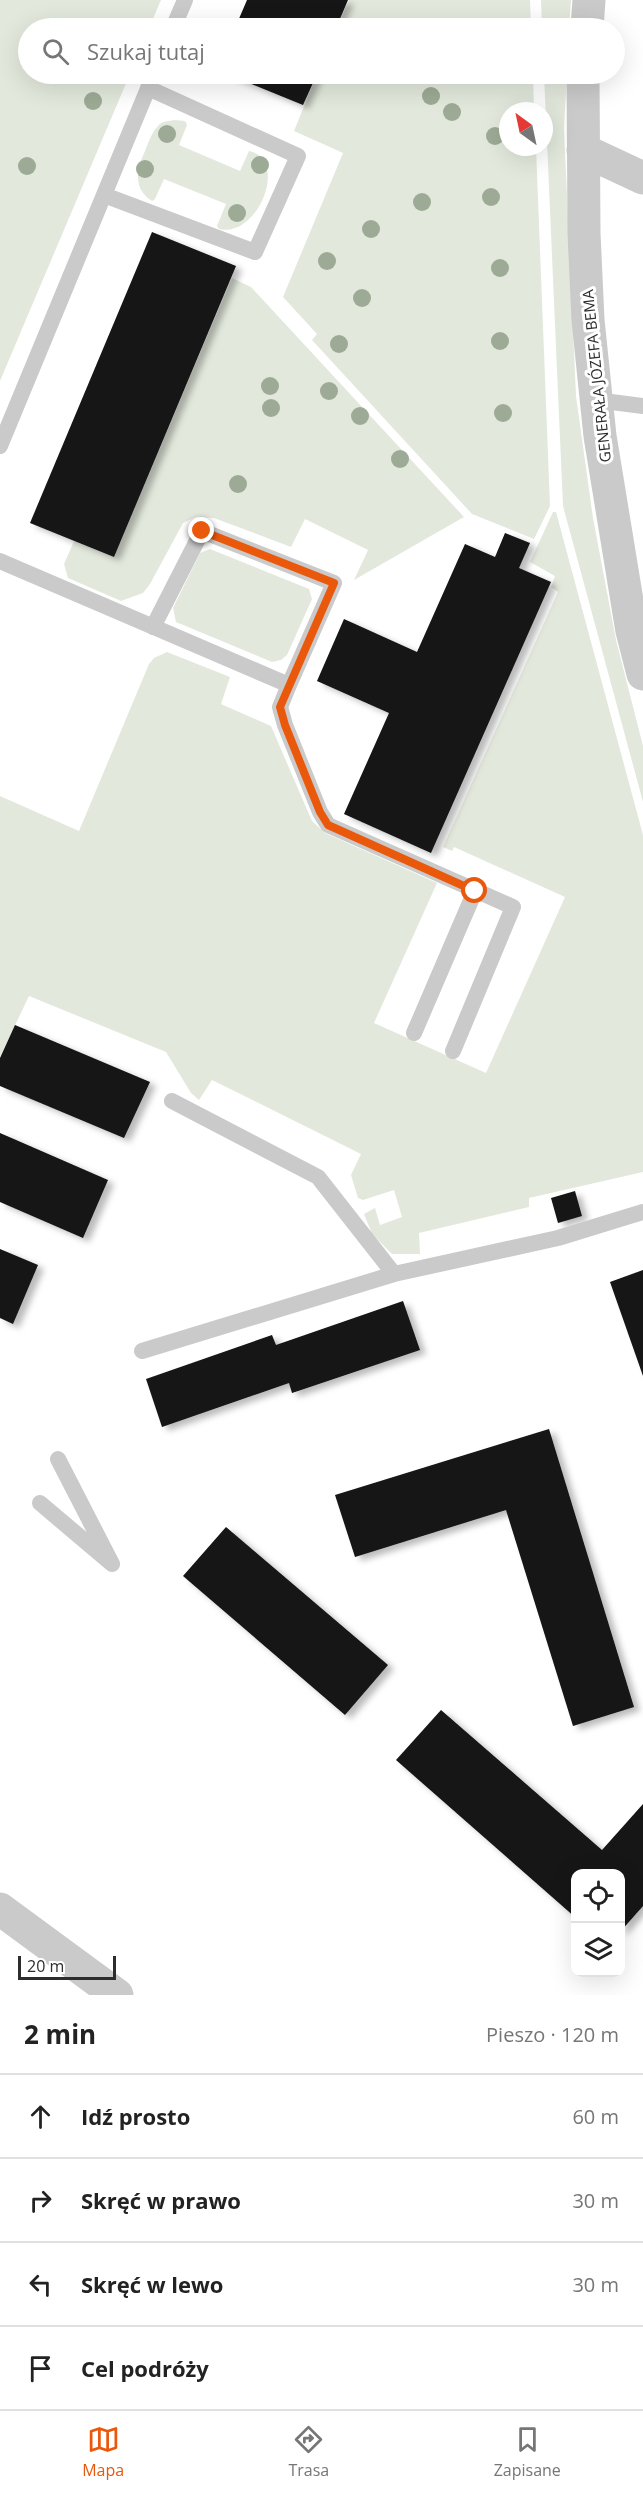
<!DOCTYPE html>
<html lang="pl">
<head>
<meta charset="utf-8">
<style>
	body { margin:0; font-family:"Open Sans",sans-serif; background:#f2f2f2; color:#222 }
	.controls { position:absolute; right:18px; bottom:18px; display:grid; overflow:hidden; border-radius:12px; box-shadow:0 6px 24px #0002 }
	.controls button { width:54px; height:54px; display:grid; place-items:center; padding:0; border:0; border-bottom:2px solid #e0e0e0; background:#fff; color:#222; font:30px sans-serif }
	.compass { position:absolute; left:499px; top:102px; width:54px; height:54px; border-radius:50%; background:#fff; box-shadow:0 6px 24px #0002; rotate:327deg }
	.scale { position:absolute; left:18px; bottom:15px; width:98px; box-sizing:border-box; padding-left:6px; border:3px solid #2d2d2d; border-top:0; font-size:16px; line-height:21px; white-space:nowrap; color:#2d2d2d; -webkit-text-stroke:4px #fff; paint-order:stroke }
	.stop { position:absolute; width:18px; height:18px; margin:-14px; border:4px solid #ea580c; border-radius:50%; background:#fff }
	.stop.end { background:#ea580c; border-color:#fff; box-shadow:0 2px 6px #0008 }
	.list { margin:0; padding:0; list-style:none }
	h2 { display:flex; justify-content:space-between; align-items:center; height:78px; margin:0; padding:0 24px; font-size:26px }
	h2 small { font-size:20px; font-weight:400; color:#767676 }
	.list li { display:grid; grid-template-columns:39px 1fr auto; gap:18px; align-items:center; box-sizing:border-box; height:84px; padding:0 24px; border-top:2px solid #e0e0e0 }
	.list b { display:block; font-size:22px; white-space:nowrap }
	.list em { font-size:20px; font-style:normal; color:#767676 }
	.icon { flex:none; width:33px; height:33px; fill:none; stroke:currentColor; stroke-width:2; stroke-linecap:round; stroke-linejoin:round }
	.map { position:relative; flex:none; width:643px; height:1995px; overflow:hidden }
	.search { position:absolute; background:#fff; box-shadow:0 6px 24px #0002; left:18px; right:18px; top:18px; height:66px; display:flex; align-items:center; gap:15px; box-sizing:border-box; padding:0 21px; border-radius:33px; color:#767676; font-size:22px }
	.sheet { height:414px; background:#fff }
	nav { display:flex; justify-content:space-around; align-items:center; box-sizing:border-box; height:84px; border-top:2px solid #e0e0e0; background:#fff; font-size:16px; color:#767676 }
	nav a { display:grid; justify-items:center; gap:3px }
	nav .on { color:#ea580c }
	.map>svg:first-child { display:block }
</style>
</head>
<body>
<div class="map">
<svg width="643" height="1995" viewBox="0 0 643 1995">
	<defs>
		<filter id="shadow"><feDropShadow dx="6" dy="4" stdDeviation="3" flood-color="#0004"/></filter>
	</defs>
	<rect width="100%" height="100%" fill="#fff"/>
	<!-- green -->
	<path fill="#e2e9dc" d="M0,0h161l-12,28h-121v46h102l-130,307z
		M349,0h181l1,28h-194z
		M541,0h30l-2,28h-27z
		M317,74h216l1,37h-26v36h28l14,359 -16,33 -62,-25 -160,-174 5,-6 -34,-37 60,-144 -49,-22z
		M544,74h23l-3,55 12,267 17,122 23,122 27,106v56l-80,-296z
		M175,120l10,1 2,4 -8,20 61,26 9,-20c41,9 8,88 -30,78l-2,-3 9,-22 -62,-25 -9,20 -3,2c-20,-13 -15,-32 -7,-50 3,-8 7,-19 13,-25 4,-5 11,-5 17,-6z
		M232,278l19,9 213,230 -110,63 14,-30 -63,-31 -14,28 -77,-29 -18,-1 -13,6 -33,61 -7,9 -22,8 -53,-23 -4,-14 10,-23 40,16z
		M553,512h3l87,323v337l-114,26v9l-110,26 1,21h-28l-20,-20 -8,-20 11,-6 5,17 22,-8 -8,-27 -31,10 -5,-2 -7,-23 10,-21 -149,-74 -13,20 -8,-7 -25,-41 -137,-56 -29,61v-261l79,35 70,-167 5,-6 13,-6 63,25 -9,27 50,22 41,95 13,12 112,50 -63,140 112,50 79,-176 -111,-50 -2,4 -9,-4 115,-255 -7,-5 4,-11 -25,-14z
		M210,549l99,40 3,10 -25,56 -6,5 -9,2 -96,-40 -3,-14 27,-55z"/>
	<!-- building -->
	<path fill="#141414" filter="url(#shadow)" d="M247,0h101l-12,28h-101z
		M227,74h90l-14,31z
		M152,232l84,34 -122,291 -84,-34z
		M505,533l25,10 -11,25 32,14 -120,271 -87,-39 45,-101 -72,-32 27,-62 73,33 48,-108 30,13z
		M15,1025l135,57 -26,56 -124,-52v-28z
		M0,1133l108,47 -25,58 -83,-36z
		M575,1191l7,25 -24,7 -7,-25z
		M0,1249l38,16 -25,59 -13,-6z
		M643,1270v106l-33,-94z
		M403,1301l17,49 -128,43 -3,-10 -127,44 -16,-48 126,-44 4,10z
		M549,1429l85,278 -61,19 -67,-216 -151,47 -20,-62z
		M226,1527l162,138 -43,50 -162,-139z
		M441,1710l161,140 41,-46v102l-23,26v-58h-44v44l-180,-158z"/>
	<g fill="none" stroke-linecap="round" stroke-linejoin="round">
		<!-- lane -->
		<path stroke="#cacaca" stroke-width="16" d="M173,28l12,-28
			M104,195l151,57 43,-96 -150,-68
			M596,400l47,6
			M0,446l154,-372
			M0,561l289,124 45,-102 -132,-52 -49,96
			M289,685l-9,22 5,18 35,87 8,13 185,82 -60,144
			M414,1033l61,-142
			M172,1101l146,76 76,97 164,-36 85,-26
			M142,1351l252,-77
			M40,1503l72,61 -54,-105"/>
		<!-- street -->
		<path stroke="#cacaca" stroke-width="33" d="M587,28l2,-28
			M583,74l1,159 4,87 12,116 32,195 11,43
			M583,150l60,28
			M0,1909l117,86"/>
	</g>
	<!-- trees -->
	<g fill="#9daa95">
		<circle cx="431" cy="96" r="9"/>
		<circle cx="93" cy="101" r="9"/>
		<circle cx="452" cy="112" r="9"/>
		<circle cx="167" cy="134" r="9"/>
		<circle cx="495" cy="136" r="9"/>
		<circle cx="260" cy="165" r="9"/>
		<circle cx="27" cy="166" r="9"/>
		<circle cx="145" cy="169" r="9"/>
		<circle cx="491" cy="197" r="9"/>
		<circle cx="422" cy="202" r="9"/>
		<circle cx="237" cy="213" r="9"/>
		<circle cx="371" cy="229" r="9"/>
		<circle cx="327" cy="261" r="9"/>
		<circle cx="500" cy="268" r="9"/>
		<circle cx="362" cy="298" r="9"/>
		<circle cx="500" cy="341" r="9"/>
		<circle cx="339" cy="344" r="9"/>
		<circle cx="270" cy="386" r="9"/>
		<circle cx="329" cy="391" r="9"/>
		<circle cx="271" cy="408" r="9"/>
		<circle cx="503" cy="413" r="9"/>
		<circle cx="360" cy="416" r="9"/>
		<circle cx="400" cy="459" r="9"/>
		<circle cx="238" cy="484" r="9"/>
	</g>
	<g fill="none" stroke-linecap="round" stroke-linejoin="round">
		<!-- route -->
		<path stroke="#ea580c" stroke-width="8" d="M202,531l132,52 -54,124 5,18 35,87 8,13 147,66"/>
	</g>
	<g text-anchor="middle" dominant-baseline="central" stroke-width="6" stroke-linejoin="round" paint-order="stroke">
		<!-- street labels -->
		<g font-size="15" fill="#2d2d2d" stroke="#fff">
			<text transform="translate(596 376) rotate(-96)">GENERAŁA JÓZEFA BEMA</text>
		</g>
	</g>
</svg>
<div class="controls">
<button><svg class="icon" aria-label="locate" viewBox="0 0 24 24"><circle cx="12" cy="12" r="6"/><path d="M12 2v4M12 18v4M2 12h4M18 12h4"/></svg></button>
<button><svg class="icon" aria-label="layers" viewBox="0 0 24 24"><path d="M12 4l9 5-9 5-9-5zM3 14l9 5 9-5"/></svg></button>
</div>
<svg class="compass" viewBox="-18 -18 36 36"><path d="M0-13l5 13h-10z" fill="#e53935"/><path d="M0 13l5-13h-10z" fill="#767676"/></svg>
<div class="scale">20 m</div>
<div class="stop" style="left:475px;top:891px"></div>
<div class="stop end" style="left:202px;top:531px"></div>
<div class="search"><svg class="icon" aria-label="search" viewBox="0 0 24 24"><circle cx="10" cy="10" r="6"/><path d="M15 15l6 6"/></svg>Szukaj tutaj</div>
</div>
<section class="sheet">
<h2>2 min<small>Pieszo · 120 m</small></h2>
<ul class="list">
<li><svg class="icon" aria-label="ahead" viewBox="0 0 24 24"><path d="M12 20V5M6 11l6-6 6 6"/></svg><div><b>Idź prosto</b></div><em>60 m</em></li>
<li><svg class="icon" aria-label="right" viewBox="0 0 24 24"><path d="M7 20v-9h11M14 6l5 5-5 5"/></svg><div><b>Skręć w prawo</b></div><em>30 m</em></li>
<li><svg class="icon" aria-label="left" viewBox="0 0 24 24"><path d="M17 20v-9H6M10 6l-5 5 5 5"/></svg><div><b>Skręć w lewo</b></div><em>30 m</em></li>
<li><svg class="icon" aria-label="arrive" viewBox="0 0 24 24"><path d="M6 21V4h12l-3 4 3 4H6"/></svg><div><b>Cel podróży</b></div></li>
</ul>
</section>
<nav>
<a class="on"><svg class="icon" aria-label="map" viewBox="0 0 24 24"><path d="M3 6l6-2 6 2 6-2v14l-6 2-6-2-6 2zM9 4v14M15 6v14"/></svg>Mapa</a>
<a><svg class="icon" aria-label="directions" viewBox="0 0 24 24"><path d="M12 3l9 9-9 9-9-9zM9 14v-3h6M13 9l2 2-2 2"/></svg>Trasa</a>
<a><svg class="icon" aria-label="saved" viewBox="0 0 24 24"><path d="M7 4h10v16l-5-4-5 4z"/></svg>Zapisane</a>
</nav>
</body>
</html>
